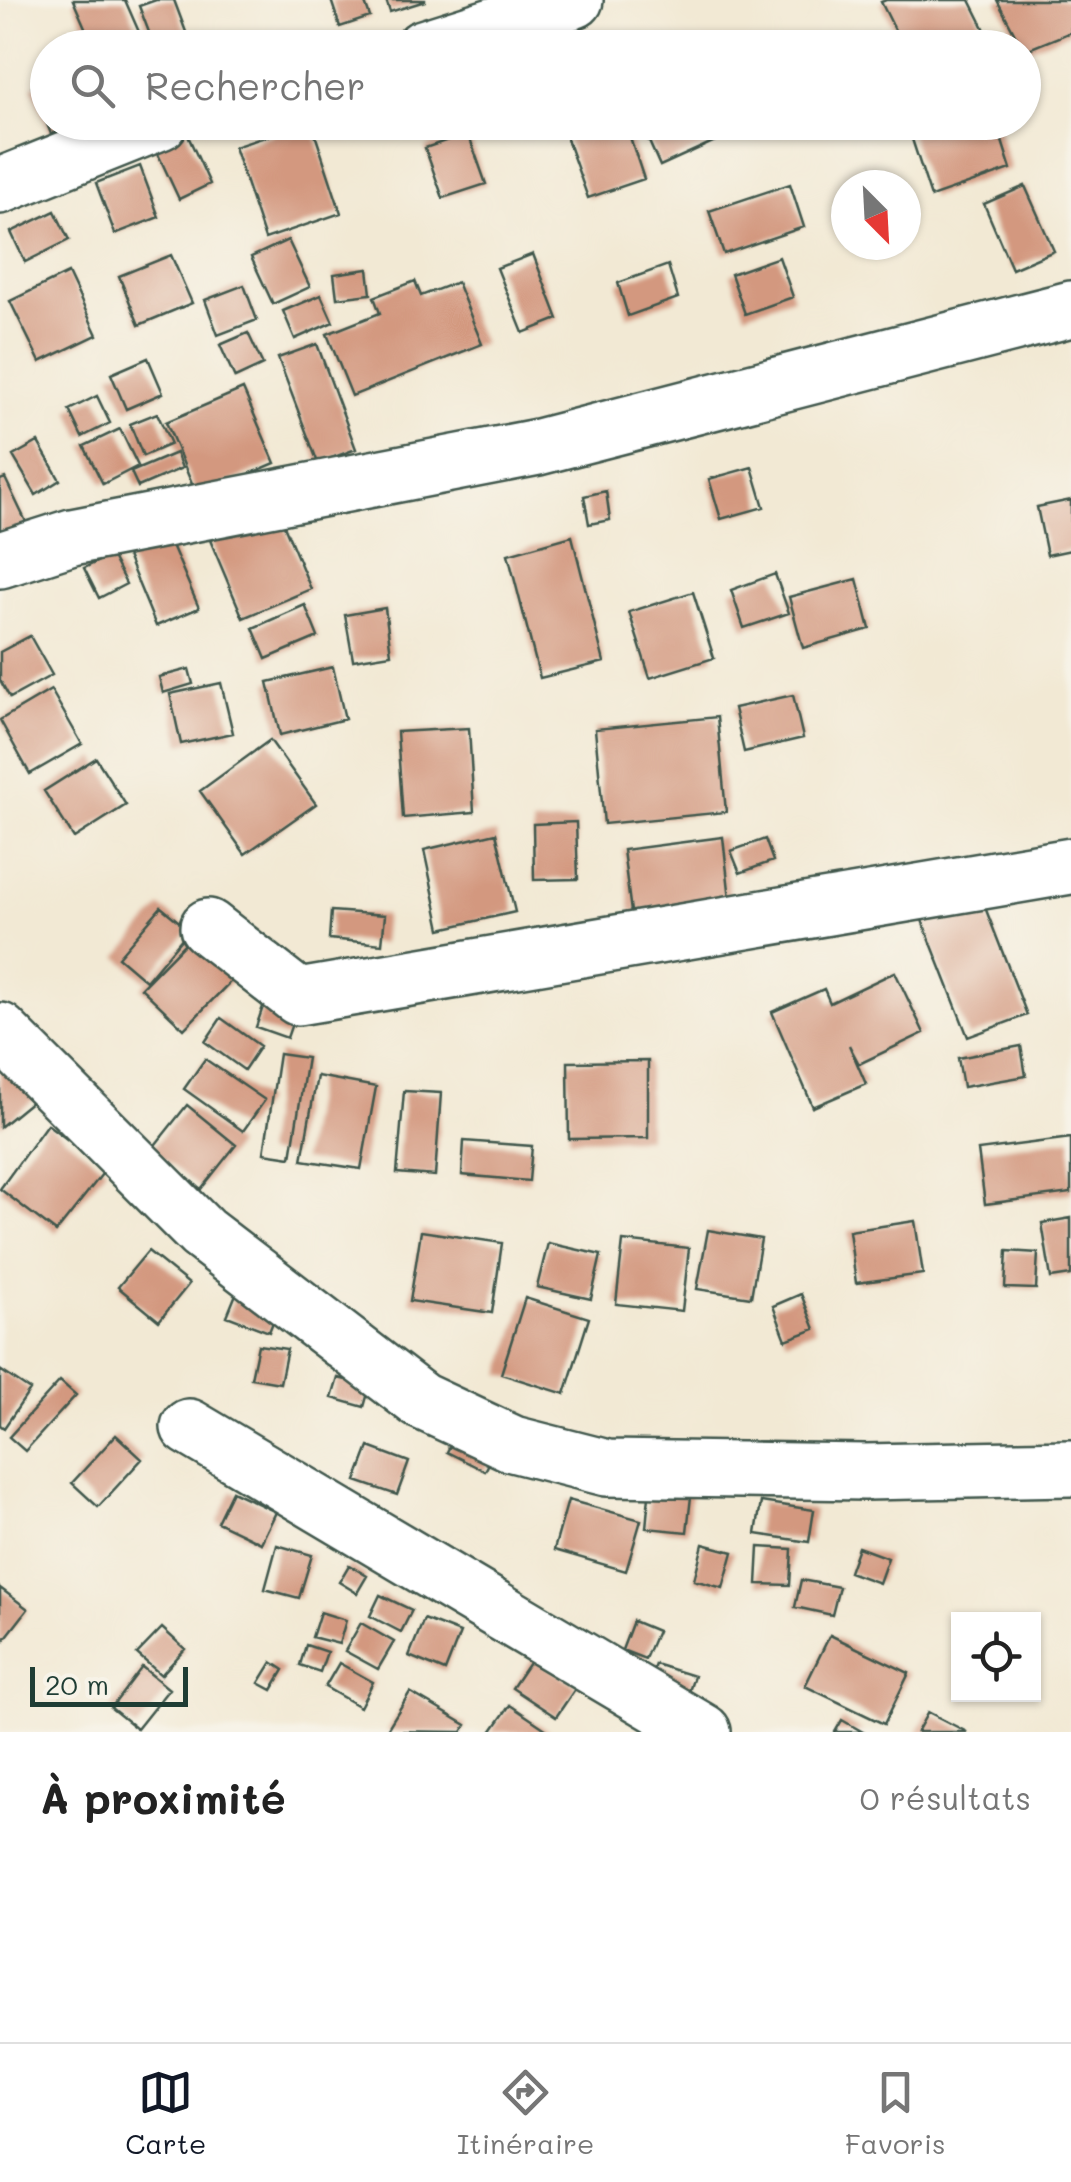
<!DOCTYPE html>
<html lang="fr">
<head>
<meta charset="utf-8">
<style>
	body { margin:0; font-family:Mali,sans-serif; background:#f2f2f2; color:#222 }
	.controls { position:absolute; right:30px; bottom:30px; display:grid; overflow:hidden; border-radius:0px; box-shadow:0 2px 8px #0004 }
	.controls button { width:90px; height:90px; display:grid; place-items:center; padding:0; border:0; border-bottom:2px solid #e0e0e0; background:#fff; color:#222; font:50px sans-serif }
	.compass { position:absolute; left:831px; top:170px; width:90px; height:90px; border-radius:50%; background:#fff; box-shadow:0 2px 8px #0004; rotate:156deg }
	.scale { position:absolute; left:30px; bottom:25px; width:158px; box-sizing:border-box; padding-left:10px; border:5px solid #1f3d34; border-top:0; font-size:28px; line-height:35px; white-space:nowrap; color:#1f3d34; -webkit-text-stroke:8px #f7f3e8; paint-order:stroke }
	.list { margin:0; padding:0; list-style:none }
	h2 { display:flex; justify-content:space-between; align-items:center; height:130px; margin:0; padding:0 40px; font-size:42px }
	h2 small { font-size:32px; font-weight:400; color:#767676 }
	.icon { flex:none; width:55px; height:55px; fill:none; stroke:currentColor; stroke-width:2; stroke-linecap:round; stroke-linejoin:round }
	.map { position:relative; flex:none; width:1071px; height:1732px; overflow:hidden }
	.search { position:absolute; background:#fff; box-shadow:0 2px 8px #0004; left:30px; right:30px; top:30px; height:110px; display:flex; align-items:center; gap:25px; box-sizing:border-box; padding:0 35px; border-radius:55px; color:#767676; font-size:38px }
	.sheet { height:310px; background:#fff }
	nav { display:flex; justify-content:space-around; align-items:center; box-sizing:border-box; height:140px; border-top:2px solid #e0e0e0; background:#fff; font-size:28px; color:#767676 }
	nav a { display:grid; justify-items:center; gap:5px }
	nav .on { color:#111827 }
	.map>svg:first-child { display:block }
</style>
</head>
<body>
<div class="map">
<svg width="1071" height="1732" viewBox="0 0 1071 1732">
	<rect width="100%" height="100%" fill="#f7f3e8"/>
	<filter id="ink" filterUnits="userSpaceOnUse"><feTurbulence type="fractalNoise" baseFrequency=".01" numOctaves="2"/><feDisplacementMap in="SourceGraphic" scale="20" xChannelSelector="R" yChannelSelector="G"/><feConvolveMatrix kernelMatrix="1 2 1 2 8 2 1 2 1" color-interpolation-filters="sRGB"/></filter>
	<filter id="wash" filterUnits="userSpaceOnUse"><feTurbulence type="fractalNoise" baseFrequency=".0048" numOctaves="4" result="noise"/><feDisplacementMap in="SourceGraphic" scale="40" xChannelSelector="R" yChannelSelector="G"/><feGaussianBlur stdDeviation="2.25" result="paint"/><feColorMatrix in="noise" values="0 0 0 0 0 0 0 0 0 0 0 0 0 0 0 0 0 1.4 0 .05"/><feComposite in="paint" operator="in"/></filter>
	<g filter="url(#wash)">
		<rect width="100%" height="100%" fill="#f2e9d4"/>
		<g id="blocks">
			<!-- building -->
			<path fill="#d3987f" d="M73,0h52l21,48h-52z
				M156,0h18l18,48h-37l-16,-42z
				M331,0h33l6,17 -30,10z
				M386,0h39v1l-35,11z
				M886,0h84l24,48h-90l-23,-46z
				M997,0h74v32l-47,19z
				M48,81v41l31,1 -28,11 -19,-47z
				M311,122l30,91 -76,26 -31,-92z
				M597,122h28l19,57 -56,19 -23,-64z
				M656,122h51l8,19 -55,25 -17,-38z
				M920,122h76l15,47 -80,28 -23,-70z
				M183,125l27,59 -31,15 -28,-60z
				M468,133l18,51 -43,14 -18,-50z
				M140,166l19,51 -44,17 -19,-51z
				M790,184l14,43 -80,27 -15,-43z
				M1025,186l29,65 -42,18 -28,-65z
				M55,211l14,29 -44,22 -14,-30z
				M288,240l22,47 -37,17 -22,-47z
				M533,254l25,65 -35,14 -26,-65z
				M171,255l21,48 -53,22 -20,-49z
				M779,257l14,40 -48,17 -14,-40z
				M668,265l10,33 -50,18 -10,-33z
				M368,269l3,25 -34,4 -3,-24z
				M68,273l29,62 -57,27 -30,-61z
				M415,281l6,15 36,-14 25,62 -130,52 -25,-62 53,-21 -6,-16z
				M244,285l13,35 -39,15 -13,-35z
				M321,295l12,27 -38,17 -12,-28z
				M248,333l15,32 -28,13 -15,-33z
				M317,344l39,105 -38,14 -40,-105z
				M148,358l15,35 -37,16 -15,-35z
				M243,389l32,74 -78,33 -31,-74z
				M97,396l13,27 -28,14 -13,-27z
				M157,413l14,31 -28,12 -13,-32z
				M120,429l18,37 -35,18 -19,-38z
				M38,442l22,38 -24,15 -23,-39z
				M176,453l6,15 -44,19 -7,-15z
				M752,467l12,40 -43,12 -12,-40z
				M5,478l22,46 -27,13v-57z
				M606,491l4,29 -21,4 -5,-28z
				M1071,500v50l-24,5 -10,-48z
				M278,511l33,78 -68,29 -33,-78z
				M572,536l32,126 -64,16 -32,-124z
				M169,538l30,70 -43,18 -29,-70z
				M111,555l15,29 -27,14 -15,-30z
				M775,574l14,39 -45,15 -13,-38z
				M857,579l13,50 -67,19 -14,-51z
				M693,592l21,66 -64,20 -21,-66z
				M305,605l13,32 -52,22 -13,-31z
				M385,608l6,46 -38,6 -8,-45z
				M30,636l22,39 -42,23 -10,-18v-28z
				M333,667l12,52 -65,16 -12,-53z
				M189,669l4,15 -30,9 -4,-16z
				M221,683l12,50 -52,11 -11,-50z
				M51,690l31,54 -52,30 -30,-54z
				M793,695l10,43 -59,14 -10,-44z
				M717,717l9,95 -122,12 -9,-95z
				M469,728l5,84 -71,6 -6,-86z
				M270,740l46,64 -71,50 -45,-63z
				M96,758l30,47 -52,33 -30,-47z
				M576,822l2,57 -44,1 -1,-56z
				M496,833l19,79 -74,17 -17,-79z
				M723,837l7,62 -99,13 -8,-62z
				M765,839l8,22 -33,12 -9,-22z
				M981,897l46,118 -59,22 -46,-117z
				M161,907l28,23 -43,51 -28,-24z
				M331,911l54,4 -3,29 -53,-5z
				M193,935l43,41 -52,53 -43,-41z
				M895,972l29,61 -65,31 -10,-19 17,39 -53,23 -41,-95 52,-23 6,14z
				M266,998l31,11 -10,29 -31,-11z
				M221,1018l39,28 -16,24 -39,-28z
				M1021,1046l5,30 -63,11 -5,-29z
				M279,1054l28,4 -16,99 -27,-4z
				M15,1059l28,33 -43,35v-56z
				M205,1059l60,41 -22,31 -59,-42z
				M648,1061v77l-79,1 -1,-77z
				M317,1076l59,11 -15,82 -59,-9z
				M404,1091l37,2 -6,83 -38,-3z
				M187,1105l49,40 -35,44 -49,-40z
				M47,1124l59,45 -50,63 -56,-43z
				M1071,1138v55l-86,11 -7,-54z
				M464,1141l68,5 -3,35 -67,-6z
				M1071,1218v57l-20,3 -9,-55z
				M915,1221l8,53 -67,9 -7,-52z
				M708,1230l53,9 -10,58 -54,-8z
				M421,1231l81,12 -10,70 -82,-12z
				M623,1241l66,7 -7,63 -66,-7z
				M548,1243l53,12 -10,44 -54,-12z
				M148,1251l41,33 -30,37 -41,-34z
				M1007,1251l31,2 -2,36 -31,-1z
				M240,1284l42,16 -13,32 -42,-16z
				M801,1294l14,35 -29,11 -13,-34z
				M525,1298l64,20 -24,76 -64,-20z
				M258,1345l29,4 -7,34 -29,-5z
				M0,1370l30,20 -26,38 -4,-3z
				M338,1378l32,8 -6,21 -32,-9z
				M60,1381l16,14 -51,56 -16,-14z
				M459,1428l38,20 -12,23 -38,-19z
				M116,1435l26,24 -44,48 -26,-24z
				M369,1447l40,15 -12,33 -41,-14z
				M651,1474l42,5 -6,53 -41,-4z
				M232,1491l44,21 -15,31 -44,-21z
				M568,1500l73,20 -15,51 -72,-21z
				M761,1502l53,8 -5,32 -53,-8z
				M703,1544l30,8 -10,36 -29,-8z
				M277,1545l35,10 -13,43 -34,-9z
				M759,1547l33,2 -2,36 -33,-1z
				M858,1547l30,11 -9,25 -30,-11z
				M349,1565l18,11 -10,17 -18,-11z
				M801,1580l38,7 -7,28 -37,-8z
				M0,1588l28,21 -28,36z
				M380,1595l32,15 -11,22 -31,-16z
				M320,1612l26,8 -7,24 -27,-7z
				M424,1619l36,14 -15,38 -36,-15z
				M633,1621l24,10 -12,28 -23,-9z
				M361,1623l33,19 -16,27 -33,-18z
				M162,1628l23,21 -24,26 -24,-21z
				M830,1635l79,38 -25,51 -79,-38z
				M306,1645l21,7 -7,20 -20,-7z
				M533,1657l44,29 -21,31 -44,-29z
				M272,1662l12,8 -12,20 -13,-7z
				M339,1663l34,19 -13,25 -35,-20z
				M655,1664l39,12 -8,25 -39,-12z
				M142,1667l27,22 -32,40 -26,-21z
				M410,1692l56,33 -4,7 -76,-1z
				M510,1705l40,27h-59z
				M928,1712l39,20h-50z
				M842,1720l21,12h-28z"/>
		</g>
	</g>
	<g filter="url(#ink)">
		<use href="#blocks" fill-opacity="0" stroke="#3f574c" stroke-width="2.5"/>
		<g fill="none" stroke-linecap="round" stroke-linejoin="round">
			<defs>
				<path id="minor" d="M423,48l152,-48
					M0,186l160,-64
					M0,560l72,-23 466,-90 533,-138
					M208,927l90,70 773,-131
					M0,1031l202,202 219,168 92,43 94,24 258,4 206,-4
					M189,1427l514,305"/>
			</defs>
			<!-- minor casing -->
			<use href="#minor" stroke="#3f574c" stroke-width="60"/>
			<!-- minor -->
			<use href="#minor" stroke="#fff" stroke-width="55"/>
		</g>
	</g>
</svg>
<div class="controls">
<button><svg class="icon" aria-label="locate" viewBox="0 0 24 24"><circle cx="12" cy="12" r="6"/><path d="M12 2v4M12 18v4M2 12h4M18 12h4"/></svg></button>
</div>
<svg class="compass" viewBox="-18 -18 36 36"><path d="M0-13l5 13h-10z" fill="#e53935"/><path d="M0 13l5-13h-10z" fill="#767676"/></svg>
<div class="scale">20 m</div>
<div class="search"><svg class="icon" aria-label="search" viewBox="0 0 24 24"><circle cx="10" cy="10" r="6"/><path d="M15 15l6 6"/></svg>Rechercher</div>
</div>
<section class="sheet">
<h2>À proximité<small>0 résultats</small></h2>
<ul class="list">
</ul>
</section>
<nav>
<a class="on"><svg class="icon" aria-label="map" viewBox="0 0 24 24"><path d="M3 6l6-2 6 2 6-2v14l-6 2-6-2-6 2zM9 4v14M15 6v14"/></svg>Carte</a>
<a><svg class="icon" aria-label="directions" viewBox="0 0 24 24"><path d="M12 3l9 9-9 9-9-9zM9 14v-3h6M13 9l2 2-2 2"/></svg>Itinéraire</a>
<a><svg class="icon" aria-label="saved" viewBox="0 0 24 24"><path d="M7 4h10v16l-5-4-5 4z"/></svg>Favoris</a>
</nav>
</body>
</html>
